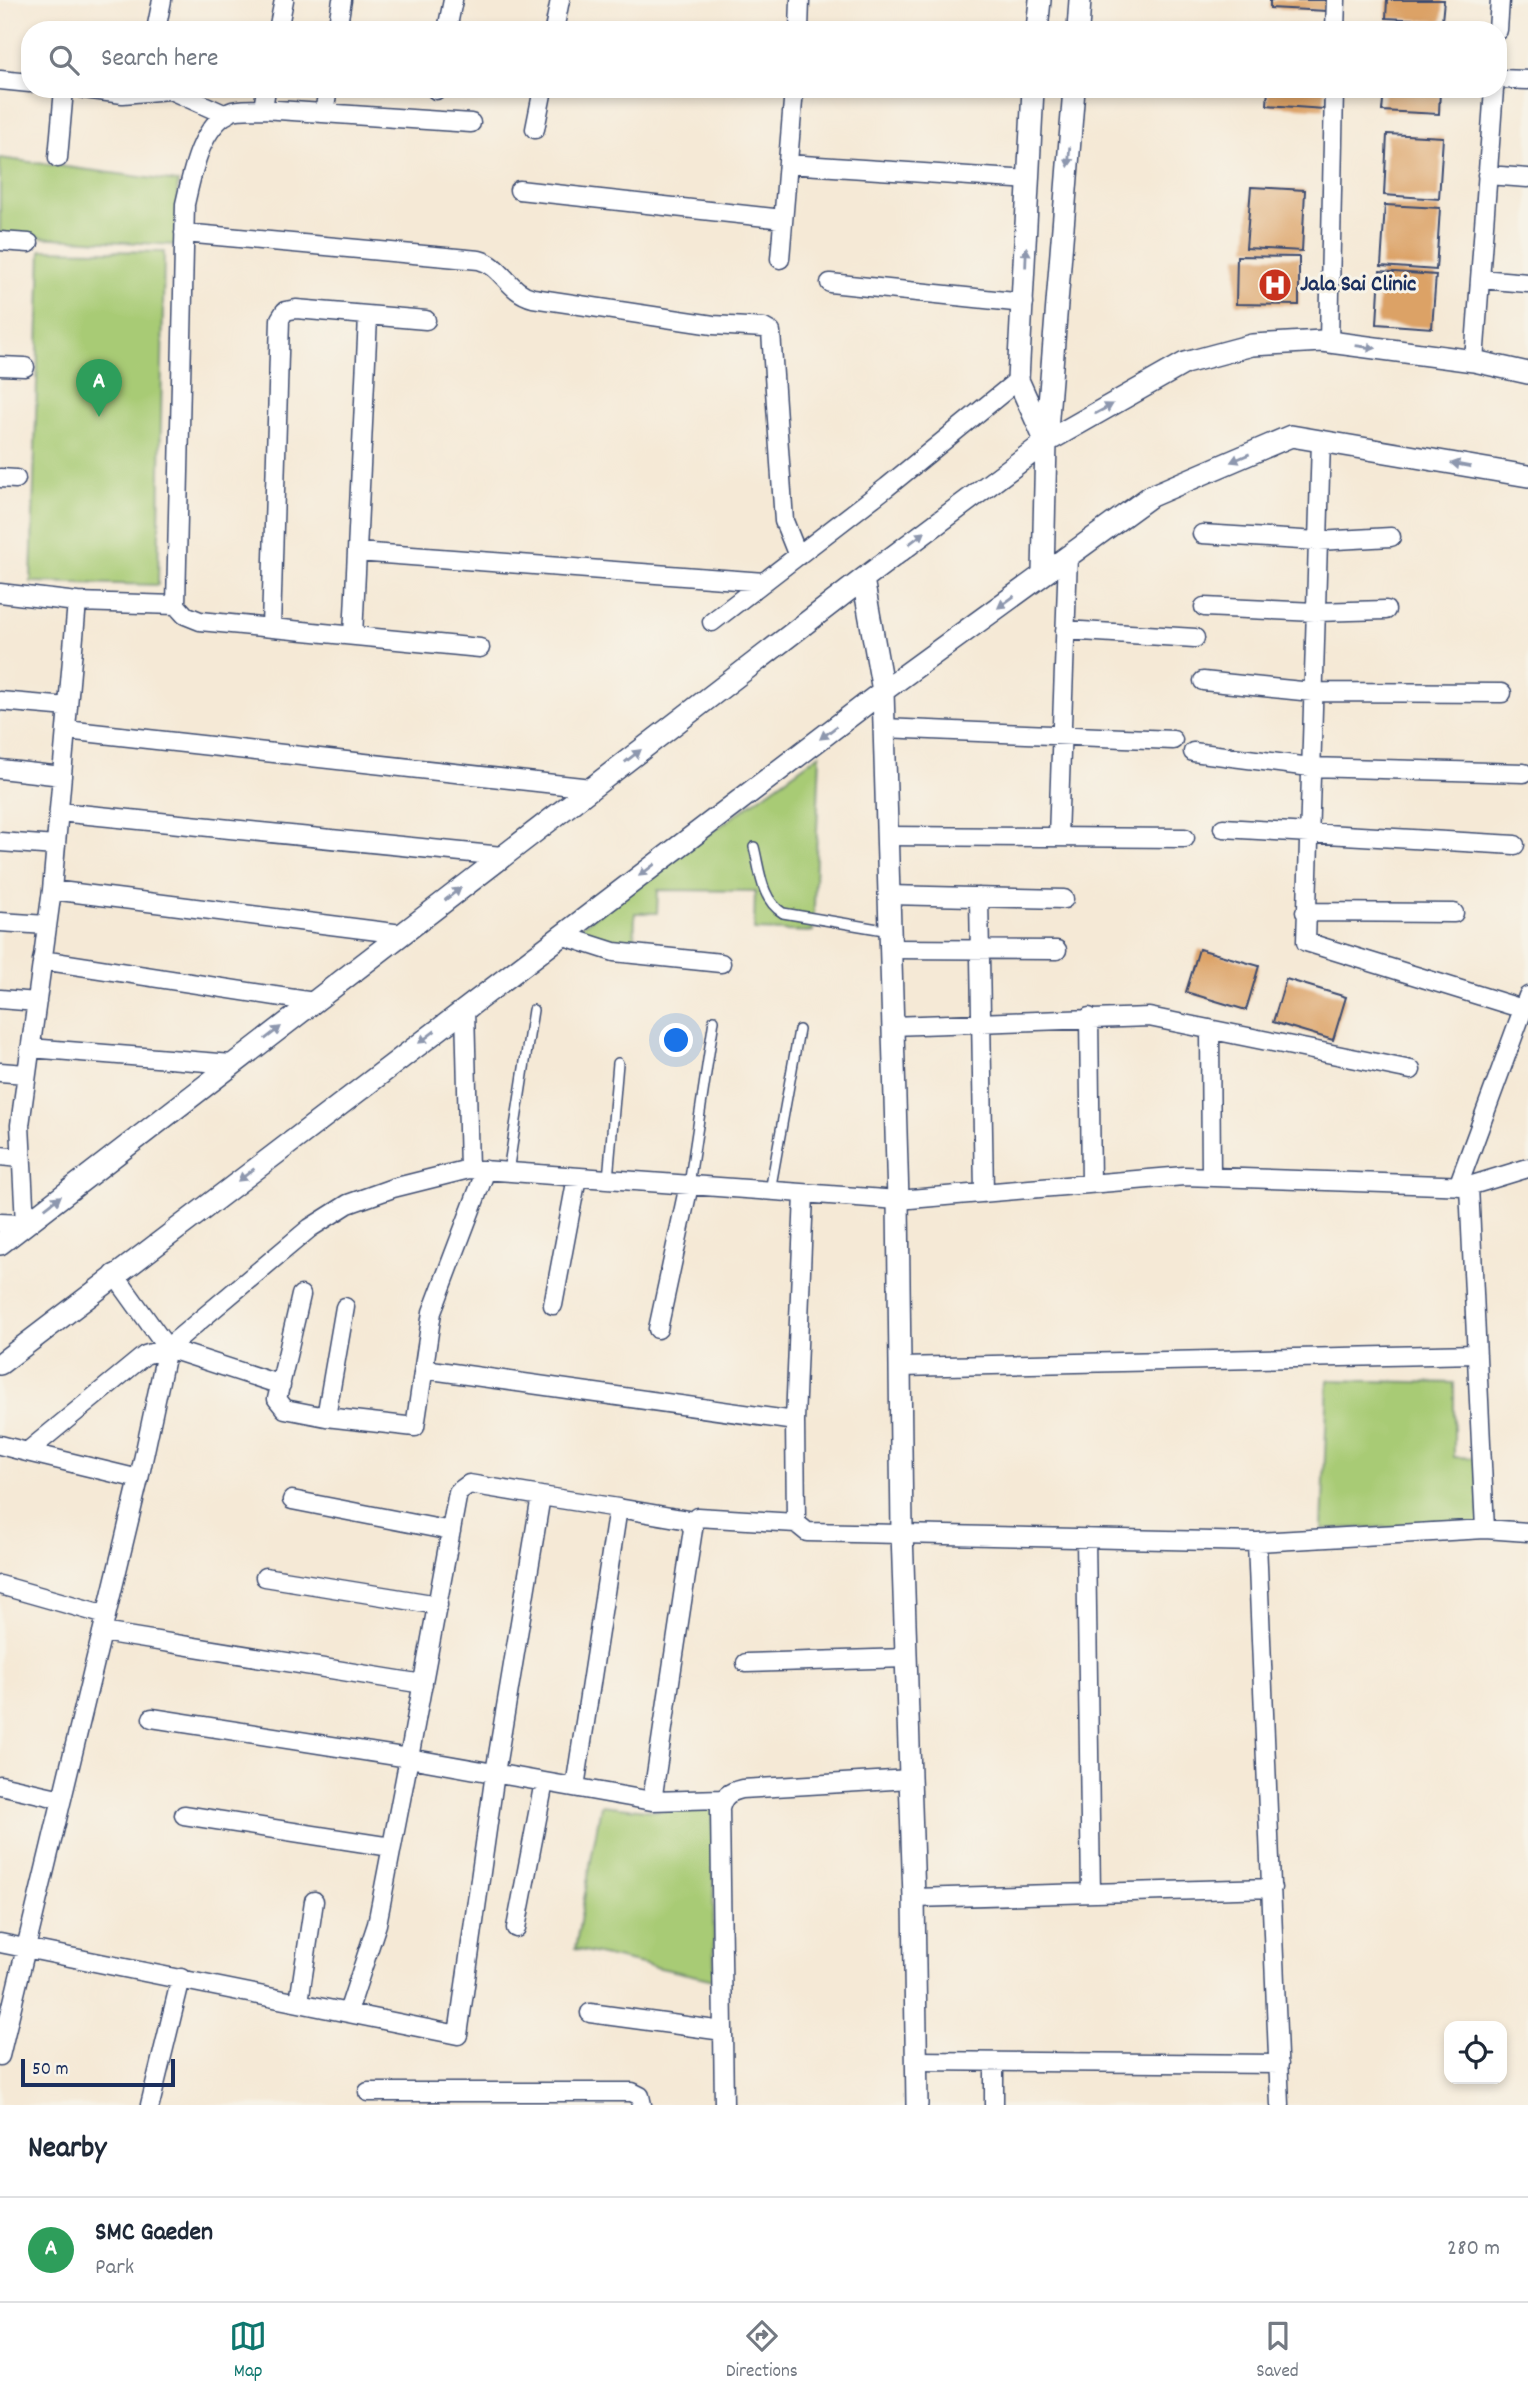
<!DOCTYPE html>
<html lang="en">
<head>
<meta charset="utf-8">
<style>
	body { margin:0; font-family:Dekko,sans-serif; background:#f2f2f3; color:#1f2937 }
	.controls { position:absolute; right:21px; bottom:21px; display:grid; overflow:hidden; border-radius:14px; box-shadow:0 4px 10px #0003 }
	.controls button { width:63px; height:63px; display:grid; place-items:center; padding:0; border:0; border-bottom:2px solid #e0e1e3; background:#fff; color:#1f2937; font:35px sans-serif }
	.scale { position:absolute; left:21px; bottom:18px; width:154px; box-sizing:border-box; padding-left:7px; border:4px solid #1b2f5e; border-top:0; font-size:19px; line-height:24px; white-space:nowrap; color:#1b2f5e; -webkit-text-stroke:5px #f7f3e8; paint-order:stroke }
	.you { position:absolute; left:677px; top:1041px; width:24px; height:24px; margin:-18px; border:5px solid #fff; border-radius:50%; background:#1a73e8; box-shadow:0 0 0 10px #1a73e833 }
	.badge { display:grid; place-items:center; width:46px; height:46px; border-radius:50%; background:#0f766e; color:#fff; font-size:23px; font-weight:700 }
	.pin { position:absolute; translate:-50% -58px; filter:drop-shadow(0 2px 4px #0008) }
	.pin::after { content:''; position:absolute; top:37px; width:24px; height:21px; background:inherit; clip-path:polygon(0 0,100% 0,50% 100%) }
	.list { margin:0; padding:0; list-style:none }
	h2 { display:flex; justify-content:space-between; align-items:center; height:91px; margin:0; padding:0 28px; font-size:30px }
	h2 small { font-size:23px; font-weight:400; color:#747a83 }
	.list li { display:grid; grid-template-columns:46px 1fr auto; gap:21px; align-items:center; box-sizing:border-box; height:105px; padding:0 28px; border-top:2px solid #e0e1e3 }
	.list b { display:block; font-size:26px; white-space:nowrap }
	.list p { margin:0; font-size:23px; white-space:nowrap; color:#747a83 }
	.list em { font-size:23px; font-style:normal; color:#747a83 }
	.icon { flex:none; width:38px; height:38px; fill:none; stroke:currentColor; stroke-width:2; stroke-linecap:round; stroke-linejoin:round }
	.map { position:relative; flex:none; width:1528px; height:2105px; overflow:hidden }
	.search { position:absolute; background:#fff; box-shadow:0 4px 10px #0003; left:21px; right:21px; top:21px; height:77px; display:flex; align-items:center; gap:18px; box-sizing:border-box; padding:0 24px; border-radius:28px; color:#747a83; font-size:26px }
	.sheet { height:196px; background:#fff }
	nav { display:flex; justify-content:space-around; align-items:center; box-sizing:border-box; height:98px; border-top:2px solid #e0e1e3; background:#fff; font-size:19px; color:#747a83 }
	nav a { display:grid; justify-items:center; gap:4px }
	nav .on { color:#0f766e }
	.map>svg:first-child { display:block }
</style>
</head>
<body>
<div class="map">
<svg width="1528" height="2105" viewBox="0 0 1528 2105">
	<rect width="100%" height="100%" fill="#f7f3e8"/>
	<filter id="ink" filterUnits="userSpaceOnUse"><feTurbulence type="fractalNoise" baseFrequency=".0143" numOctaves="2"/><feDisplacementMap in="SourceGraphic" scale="14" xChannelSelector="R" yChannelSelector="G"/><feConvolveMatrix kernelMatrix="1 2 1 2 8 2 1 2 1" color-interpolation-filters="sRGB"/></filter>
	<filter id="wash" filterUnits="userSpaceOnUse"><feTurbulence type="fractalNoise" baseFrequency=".00686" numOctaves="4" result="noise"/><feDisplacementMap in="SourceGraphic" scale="28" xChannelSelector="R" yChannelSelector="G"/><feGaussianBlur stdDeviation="1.57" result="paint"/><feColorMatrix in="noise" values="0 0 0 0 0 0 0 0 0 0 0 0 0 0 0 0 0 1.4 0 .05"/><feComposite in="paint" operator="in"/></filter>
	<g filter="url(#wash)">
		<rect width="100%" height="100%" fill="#f5e9d6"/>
		<!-- green -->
		<path fill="#a8cb74" stroke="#627d69" stroke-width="2" d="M0,158l178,24 -3,63 -175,-10z
			M41,250l123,2 -6,333 -127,-3z
			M820,754l-7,178 -59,-2 1,-39 -97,-1 -1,23h-22l-1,40 -65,-18z
			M1328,1380l126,3v74l22,1 4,67 -158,4z
			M601,1805l55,6 57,-3 1,172 -139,-31z"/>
		<g id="blocks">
			<!-- building -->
			<path fill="#dca266" d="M1270,0h57v11l-57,-3z
				M1387,0h57l-2,21 -56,-3z
				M1272,24l54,4v2h-54z
				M1268,89h57l-1,20 -57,-4z
				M1384,89h56l-1,25 -57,-3z
				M1387,134l56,3 -4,62 -55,-4z
				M1251,187l54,3 -3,61 -56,-3z
				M1385,205l55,3 -4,62 -55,-4z
				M1237,256l62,1v48l-63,-1z
				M1380,271l56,4 -4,53 -55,-4z
				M1199,949l60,17 -13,44 -60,-18z
				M1286,979l60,18 -13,43 -60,-18z"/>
		</g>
	</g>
	<g filter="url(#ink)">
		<use href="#blocks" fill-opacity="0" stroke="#3c4b70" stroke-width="2"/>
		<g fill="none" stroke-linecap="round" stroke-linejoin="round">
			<defs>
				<path id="service" d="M754,847c6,23 7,53 29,66l107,18
					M508,1172l25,-162
					M608,1179l10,-116
					M689,1185l25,-165
					M770,1191l29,-161"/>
				<path id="minor" d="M156,30l6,-30
					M278,30l6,-30
					M337,30l5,-30
					M447,30l6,-30
					M554,30l6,-30
					M799,30l1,-30
					M1335,30l1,-30
					M1498,30l2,-30
					M1498,79l30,1
					M0,80l30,3
					M84,89l39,5 46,-4
					M168,89l58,26
					M436,90v-1
					M263,109l3,-20
					M324,113l4,-24
					M535,129l8,-40
					M58,158l6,-69
					M788,164l241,16
					M1487,175l41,3
					M519,190l264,29
					M184,233l295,27c24,6 29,32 54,38l180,27 51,3 7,4 13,189 14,35
					M0,241l29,2
					M780,259l14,-170
					M1480,279l48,4
					M830,283l194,20
					M1329,342l5,-253
					M1474,361l20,-272
					M0,366l25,1
					M1321,441l-15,501 217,67
					M0,478l16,1
					M1202,534l116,7 73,-4
					M357,552l407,30
					M0,593l77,9
					M176,605l9,10 15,6 280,27
					M1204,607l111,5 71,-2
					M712,622l175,-135 131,-107
					M271,628l9,-309 5,-8 11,-2 130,11
					M1065,630l130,8
					M353,636l15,-319
					M1203,681l109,11 190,1
					M0,701l68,6
					M883,728l290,12
					M66,730l525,58
					M1193,752l117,15 214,6
					M0,769l62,7
					M59,812l443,44
					M1223,828l292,17
					M887,836l298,2
					M1058,837l10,-281
					M0,842l56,4
					M52,890l350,44
					M888,895l176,4
					M979,897l5,296
					M1305,912l149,1
					M0,922l47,3
					M561,935l53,17 107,11
					M890,949l167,1
					M42,960l272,42
					M0,999l37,3
					M465,1009l4,160
					M1089,1017l2,167
					M892,1026l257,-9 262,53
					M1210,1029l1,148
					M30,1048l202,16
					M0,1072l26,2
					M0,1156l20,2
					M1458,1186l70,-190
					M1469,1186l16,343
					M0,1223l25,1 -5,-99 32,-235 25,-288 99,3 9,-401c7,-30 15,-76 45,-92 8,-4 23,-2 33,-3l208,14
					M114,1274l53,74
					M301,1295l-24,104 8,10 41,8
					M553,1305l24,-128
					M345,1307l-19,110 89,10 17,-115 54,-142
					M658,1329l31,-144
					M900,1367l577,-13
					M424,1369l371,52 9,-227
					M795,1421l1,102 11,9 450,10 228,-13 43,3
					M0,1445l27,7 118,-97 22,-7 114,37
					M27,1452l112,27
					M541,1496l77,12 -43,279
					M292,1500l159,31
					M697,1517l99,6
					M1086,1538l5,355
					M1257,1542l23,563
					M265,1577l173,28
					M0,1585l106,30
					M102,1632l321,52
					M746,1663l160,-5
					M152,1718l257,40 -32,166 -29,88
					M0,1785l62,14
					M652,1801l70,-2
					M184,1815l207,32
					M914,1898l358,-10
					M516,1928l28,-146
					M0,1943l458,92 37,-262 46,-277 -72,-12 -11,8 -49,266c81,14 162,29 243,43l41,-272 -5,-9 -70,-12
					M299,2002l15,-101
					M590,2013l133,18
					M0,2056l139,-577 28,-131 143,-120 38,-24 45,-16 76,-19 429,31 286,-24 285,10 59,-18
					M916,2061l363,3
					M994,2062v43
					M368,2092h264l8,4 2,9
					M150,2105l31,-127
					M724,2105l-4,-296c3,-13 9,-17 22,-20l168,-10"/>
				<path id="tertiary" d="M1037,30l3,-30
					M1078,30l2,-30
					M1033,89l-15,291 27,60
					M1043,574l3,-132 28,-353
					M863,579l20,112 15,509 4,332 12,366 3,207
					M0,1244l863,-665 183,-137 139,-79 67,-18 70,-4 152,20 54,12
					M0,1364l883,-673 268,-195 140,-60 237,40"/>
			</defs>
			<!-- service casing -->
			<use href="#service" stroke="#3c4b70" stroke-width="12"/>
			<!-- minor casing -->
			<use href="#minor" stroke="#3c4b70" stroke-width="21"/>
			<!-- tertiary casing -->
			<use href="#tertiary" stroke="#3c4b70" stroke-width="24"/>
			<!-- service -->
			<use href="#service" stroke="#fff" stroke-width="9"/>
			<!-- minor -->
			<use href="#minor" stroke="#fff" stroke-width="18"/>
			<!-- tertiary -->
			<use href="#tertiary" stroke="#fff" stroke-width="21"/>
		</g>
		<!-- one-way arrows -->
		<defs><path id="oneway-solid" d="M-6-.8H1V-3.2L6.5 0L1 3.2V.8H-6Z" transform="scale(1.75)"/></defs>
		<g fill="#8d97ae">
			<use href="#oneway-solid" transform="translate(1069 157) rotate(94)"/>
			<use href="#oneway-solid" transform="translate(1026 257) rotate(-88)"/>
			<use href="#oneway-solid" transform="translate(1366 347) rotate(8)"/>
			<use href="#oneway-solid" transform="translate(1104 409) rotate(-29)"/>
			<use href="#oneway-solid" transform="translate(1240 458) rotate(157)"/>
			<use href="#oneway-solid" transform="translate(1461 465) rotate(-170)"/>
			<use href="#oneway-solid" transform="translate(917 538) rotate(-37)"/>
			<use href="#oneway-solid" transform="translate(1006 602) rotate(144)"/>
			<use href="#oneway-solid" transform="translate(828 733) rotate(143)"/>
			<use href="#oneway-solid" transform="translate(633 756) rotate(-38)"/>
			<use href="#oneway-solid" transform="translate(647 870) rotate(143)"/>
			<use href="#oneway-solid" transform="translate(453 894) rotate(-38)"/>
			<use href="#oneway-solid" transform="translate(273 1033) rotate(-38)"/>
			<use href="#oneway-solid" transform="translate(427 1037) rotate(143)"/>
			<use href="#oneway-solid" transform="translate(246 1175) rotate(143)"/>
			<use href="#oneway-solid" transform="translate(53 1202) rotate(-38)"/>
		</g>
	</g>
	<!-- icons -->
	<defs>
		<symbol id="hospital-disc" viewBox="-11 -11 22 22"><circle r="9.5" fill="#c8321e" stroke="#f7f3e8"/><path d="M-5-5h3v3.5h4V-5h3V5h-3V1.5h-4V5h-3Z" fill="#fff"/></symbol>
	</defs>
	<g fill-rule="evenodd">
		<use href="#hospital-disc" x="1256" y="266" width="38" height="38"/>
	</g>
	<g text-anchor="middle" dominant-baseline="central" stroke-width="6" stroke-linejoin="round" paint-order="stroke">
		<!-- poi labels -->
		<g font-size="23" font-weight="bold" fill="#1b2f5e" stroke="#f7f3e8" text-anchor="start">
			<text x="1300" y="285">Jala Sai Clinic</text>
		</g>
	</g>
</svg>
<div class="controls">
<button><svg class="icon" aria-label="locate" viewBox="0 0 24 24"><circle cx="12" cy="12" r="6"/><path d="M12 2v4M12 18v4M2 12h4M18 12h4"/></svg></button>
</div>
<div class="scale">50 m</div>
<div class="you"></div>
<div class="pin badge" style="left:99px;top:417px;background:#2e9e5b">A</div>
<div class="search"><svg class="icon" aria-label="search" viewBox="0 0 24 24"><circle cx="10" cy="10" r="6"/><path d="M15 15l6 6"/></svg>Search here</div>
</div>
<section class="sheet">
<h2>Nearby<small></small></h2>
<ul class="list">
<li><span class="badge" style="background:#2e9e5b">A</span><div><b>SMC Gaeden</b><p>Park</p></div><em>280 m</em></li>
</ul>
</section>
<nav>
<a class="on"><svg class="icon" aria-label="map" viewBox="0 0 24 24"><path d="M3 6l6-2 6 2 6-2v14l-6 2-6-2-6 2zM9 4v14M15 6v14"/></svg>Map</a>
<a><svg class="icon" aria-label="directions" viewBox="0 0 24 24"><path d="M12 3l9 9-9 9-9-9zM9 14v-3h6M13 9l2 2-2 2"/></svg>Directions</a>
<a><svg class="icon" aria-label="saved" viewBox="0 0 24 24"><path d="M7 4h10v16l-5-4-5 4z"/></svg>Saved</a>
</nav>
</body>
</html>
